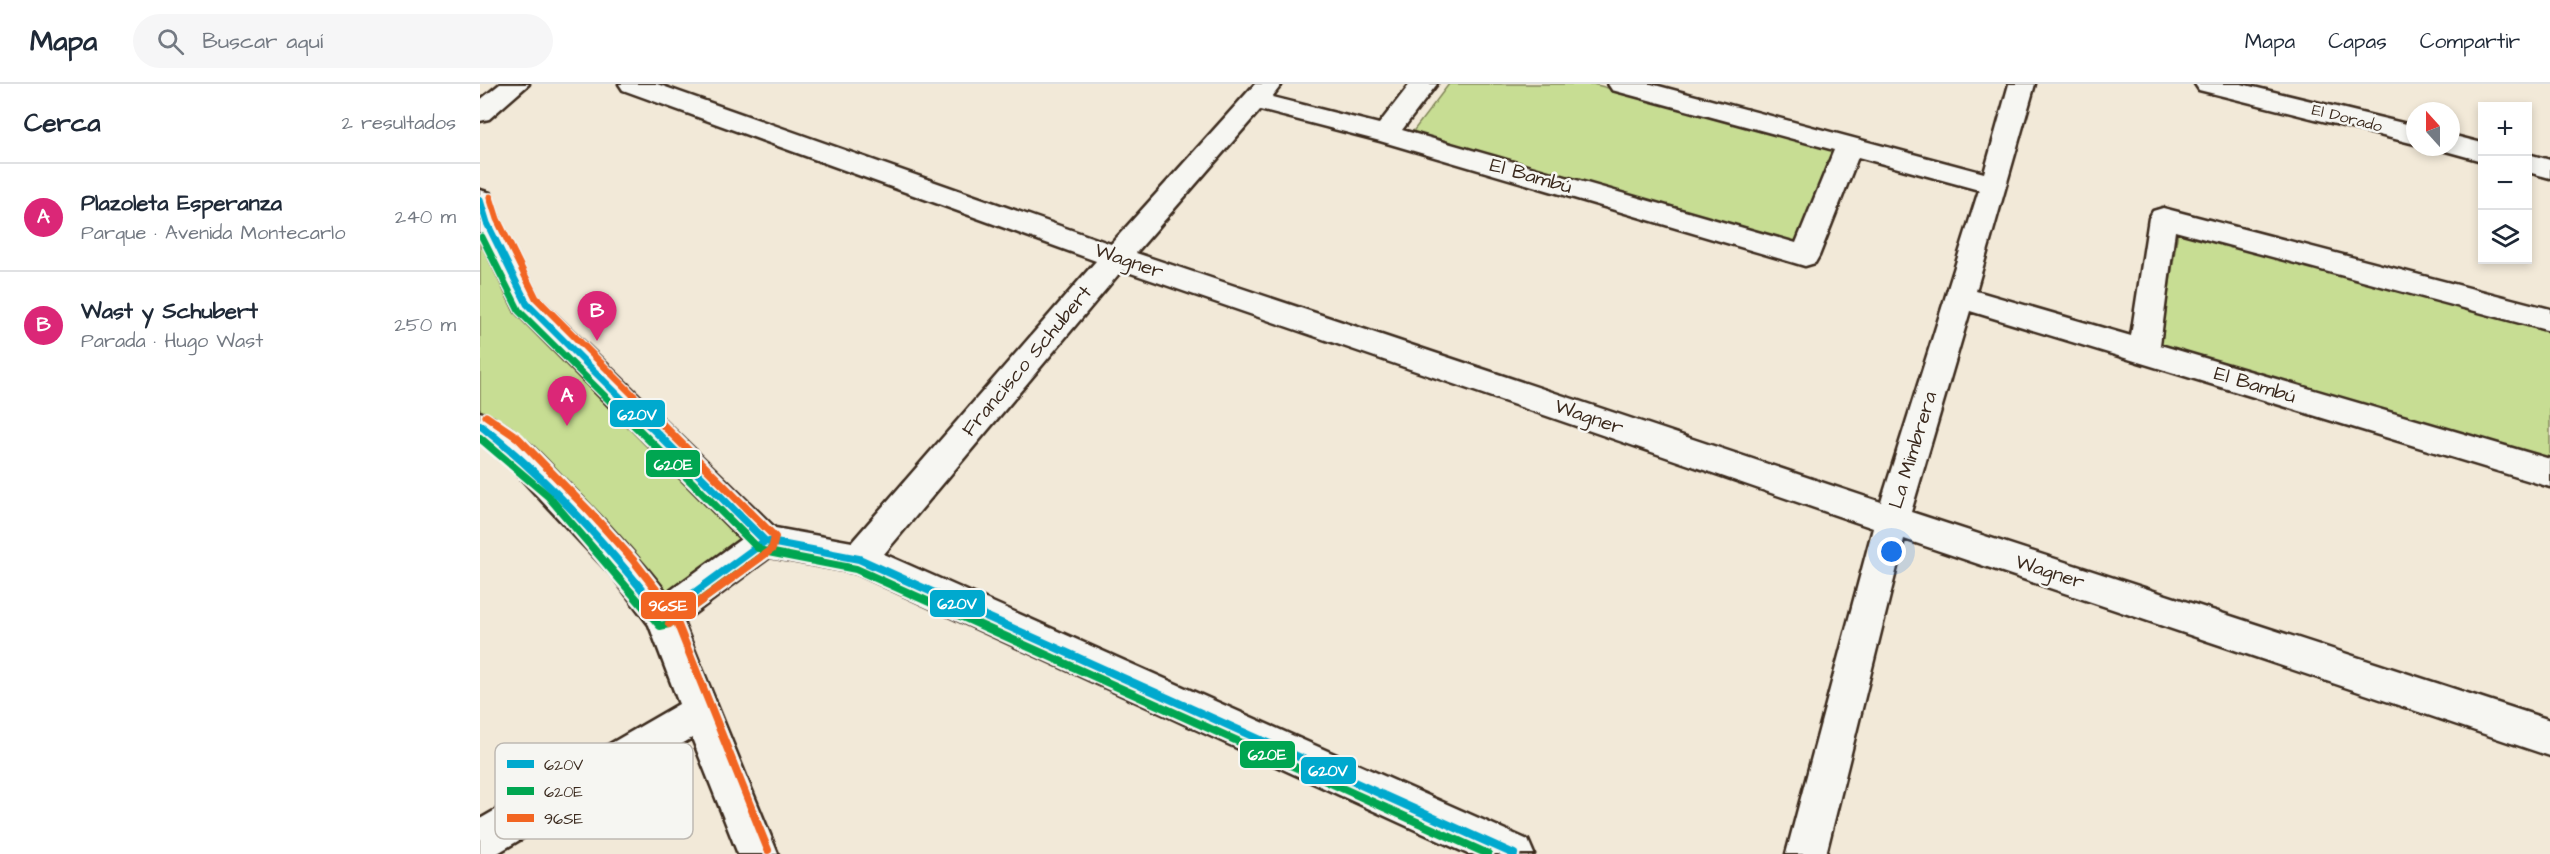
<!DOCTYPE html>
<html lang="es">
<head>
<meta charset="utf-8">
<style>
	body { margin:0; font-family:"Architects Daughter",sans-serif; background:#f6f6f7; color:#1f2937 }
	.controls { position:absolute; right:18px; top:18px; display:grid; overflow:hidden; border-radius:0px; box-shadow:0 3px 9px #0003 }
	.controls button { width:54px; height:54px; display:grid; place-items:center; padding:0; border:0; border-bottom:2px solid #e0e1e3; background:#fff; color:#1f2937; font:30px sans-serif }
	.compass { position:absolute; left:1926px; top:18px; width:54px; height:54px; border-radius:50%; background:#fff; box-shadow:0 3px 9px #0003; rotate:339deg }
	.you { position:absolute; left:1412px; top:468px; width:21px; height:21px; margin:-15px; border:4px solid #fff; border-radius:50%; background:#1a73e8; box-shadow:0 0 0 9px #1a73e833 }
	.badge { display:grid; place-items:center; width:39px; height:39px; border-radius:50%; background:#db2777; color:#fff; font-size:20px; font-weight:700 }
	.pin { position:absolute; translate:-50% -50px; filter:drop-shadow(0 2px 3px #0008) }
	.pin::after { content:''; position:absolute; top:32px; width:21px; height:18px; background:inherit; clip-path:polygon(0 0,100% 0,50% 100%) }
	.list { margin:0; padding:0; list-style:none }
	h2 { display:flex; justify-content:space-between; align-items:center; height:78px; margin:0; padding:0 24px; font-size:26px }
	h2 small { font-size:20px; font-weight:400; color:#747a83 }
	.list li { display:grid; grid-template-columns:39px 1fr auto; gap:18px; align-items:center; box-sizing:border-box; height:108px; padding:0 24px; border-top:2px solid #e0e1e3 }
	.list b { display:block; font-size:22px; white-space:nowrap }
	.list p { margin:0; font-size:20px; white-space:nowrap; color:#747a83 }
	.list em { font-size:20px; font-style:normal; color:#747a83 }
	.icon { flex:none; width:33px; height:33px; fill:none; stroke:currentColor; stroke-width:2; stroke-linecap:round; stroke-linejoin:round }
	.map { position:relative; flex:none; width:2070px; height:770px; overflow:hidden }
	header { display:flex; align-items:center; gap:36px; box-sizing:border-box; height:84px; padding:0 30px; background:#fff; border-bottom:2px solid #e0e1e3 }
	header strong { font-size:28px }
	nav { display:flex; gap:33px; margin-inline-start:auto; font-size:21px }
	.search { width:420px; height:54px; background:#f6f6f7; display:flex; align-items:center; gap:15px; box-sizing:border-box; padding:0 21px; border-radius:33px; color:#747a83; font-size:22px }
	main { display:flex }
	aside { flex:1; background:#fff }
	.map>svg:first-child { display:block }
</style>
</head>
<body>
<header>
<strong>Mapa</strong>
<div class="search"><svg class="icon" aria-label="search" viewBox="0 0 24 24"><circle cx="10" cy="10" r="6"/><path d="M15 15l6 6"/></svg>Buscar aquí</div>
<nav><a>Mapa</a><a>Capas</a><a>Compartir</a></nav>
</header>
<main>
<aside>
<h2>Cerca<small>2 resultados</small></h2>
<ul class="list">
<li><span class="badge">A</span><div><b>Plazoleta Esperanza</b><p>Parque · Avenida Montecarlo</p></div><em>240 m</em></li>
<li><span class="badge">B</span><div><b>Wast y Schubert</b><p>Parada · Hugo Wast</p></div><em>250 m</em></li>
</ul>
</aside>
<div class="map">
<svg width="2070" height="770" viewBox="0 0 2070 770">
	<rect width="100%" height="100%" fill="#f2e9d8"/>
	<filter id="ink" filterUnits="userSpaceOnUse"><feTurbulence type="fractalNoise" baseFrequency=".0167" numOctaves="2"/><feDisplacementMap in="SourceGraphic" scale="12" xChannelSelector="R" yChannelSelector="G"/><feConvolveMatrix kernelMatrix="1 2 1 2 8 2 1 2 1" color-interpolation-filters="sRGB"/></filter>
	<g filter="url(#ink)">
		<!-- green -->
		<path fill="#c7dd93" stroke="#818458" stroke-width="1.5" d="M969,0h144l242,64 -40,98 -384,-112z
			M0,147l272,311 -85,62 -187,-191z
			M1698,147l372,97v137l-390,-118z"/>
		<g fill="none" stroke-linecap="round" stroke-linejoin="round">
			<defs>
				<path id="minor" d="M20,0h29l-40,35 -9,2v-21z
					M139,0h38l454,160 144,-160h27l-10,13 107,27 31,-40h27l-35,46 394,113 38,-93 -222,-60 -4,-6h43l333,89 25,-89h26l-59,207 155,45 18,-118 4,-7 10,-3 387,101v22l-375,-100 -15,114 390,114v28l-580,-176 -59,201 639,208v36l-646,-217 -78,315h-40l87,-326 -751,-258 -238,284 644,286 6,14h-66l-613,-281 -85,-16 -87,65 95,232h-40l-46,-116 -196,116h-16v-35l199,-115 -30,-79 -36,-48 -114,-122 -19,-13v-30c35,12 60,42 85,68 36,36 70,73 102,113l74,-54 -225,-227 -36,-74v-48l10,3 11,30 37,74 237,231 77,14 244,-281 -473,-171zM780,26l120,31 425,125 10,-3 4,-7 39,-99 121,33 -98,312 -745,-249z
					M1715,0h46l174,42v18l-216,-54z
					M1971,51l31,8v18l-40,-11 -2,-3h11z
					M2048,70l22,6v18l-22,-6z"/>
			</defs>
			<!-- minor casing -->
			<use href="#minor" stroke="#3b2a1e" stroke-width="5"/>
			<!-- minor -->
			<use href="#minor" fill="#f6f6f2" fill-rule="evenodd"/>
			<defs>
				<path id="bus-1-far1" d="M0,116l7,23 40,81 121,121"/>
				<path id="bus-1" d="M167,339l118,118
					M0,341c70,56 128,121 183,191l102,-75
					M285,457l94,18 655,295"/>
				<path id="bus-2-far1" d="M2,153l37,74 115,114"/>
				<path id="bus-2" d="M152,339l126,125
					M0,354l68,58 112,130 9,-2 102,-75
					M283,467l93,18 632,285"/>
				<path id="bus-3-far1" d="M10,113l7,22 39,79 127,127
					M6,332l13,9"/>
				<path id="bus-3" d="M16,339l22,15 72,74 43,48 39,50 96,240
					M181,339l114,114 -3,12 -103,75"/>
			</defs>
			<!-- bus-1-far1 casing -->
			<use href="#bus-1-far1" stroke="#f6f6f2" stroke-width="10"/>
			<!-- bus-1 casing -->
			<use href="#bus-1" stroke="#f6f6f2" stroke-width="13"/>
			<!-- bus-2-far1 casing -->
			<use href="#bus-2-far1" stroke="#f6f6f2" stroke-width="10"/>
			<!-- bus-2 casing -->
			<use href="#bus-2" stroke="#f6f6f2" stroke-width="13"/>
			<!-- bus-3-far1 casing -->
			<use href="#bus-3-far1" stroke="#f6f6f2" stroke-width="10"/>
			<!-- bus-3 casing -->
			<use href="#bus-3" stroke="#f6f6f2" stroke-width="13"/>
			<!-- bus-1-far1 -->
			<use href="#bus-1-far1" stroke="#00a9ce" stroke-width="7"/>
			<!-- bus-1 -->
			<use href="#bus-1" stroke="#00a9ce" stroke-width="8"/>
			<!-- bus-2-far1 -->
			<use href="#bus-2-far1" stroke="#00a651" stroke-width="7"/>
			<!-- bus-2 -->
			<use href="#bus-2" stroke="#00a651" stroke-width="8"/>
			<!-- bus-3-far1 -->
			<use href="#bus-3-far1" stroke="#f26522" stroke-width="7"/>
			<!-- bus-3 -->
			<use href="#bus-3" stroke="#f26522" stroke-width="8"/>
		</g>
	</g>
	<g text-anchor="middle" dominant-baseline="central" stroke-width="5" stroke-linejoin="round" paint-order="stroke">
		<!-- far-street labels -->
		<g font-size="16" fill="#3b2a1e" stroke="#f6f6f2">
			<text transform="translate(1867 34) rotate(14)">El Dorado</text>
		</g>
		<!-- street labels -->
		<g font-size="20" fill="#3b2a1e" stroke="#f6f6f2">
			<text transform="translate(1051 92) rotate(16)">El Bambú</text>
			<text transform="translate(649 177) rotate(19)">Wagner</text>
			<text transform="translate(547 277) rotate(-50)">Francisco Schubert</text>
			<text transform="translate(1775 301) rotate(17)">El Bambú</text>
			<text transform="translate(1109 333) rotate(19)">Wagner</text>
			<text transform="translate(1433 366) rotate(-73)">La Mimbrera</text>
			<text transform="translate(1570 488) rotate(18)">Wagner</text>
		</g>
	</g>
	<!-- legend -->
	<rect x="15" y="659" width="198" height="96" rx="9" fill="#f6f6f2" stroke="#beb9b2" stroke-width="1.5"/>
	<rect x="27" y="676" width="27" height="8" fill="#00a9ce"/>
	<rect x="27" y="703" width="27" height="8" fill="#00a651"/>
	<rect x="27" y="730" width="27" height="8" fill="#f26522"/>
	<g font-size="16" fill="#3b2a1e">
		<text x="64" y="686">620V</text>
		<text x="64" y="713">620E</text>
		<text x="64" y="740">96SE</text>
	</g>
	<g stroke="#f6f6f2" stroke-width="2">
		<rect x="129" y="315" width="57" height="29" rx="6" fill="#00a9ce"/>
		<rect x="165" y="365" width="56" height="29" rx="6" fill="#00a651"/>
		<rect x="449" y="505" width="57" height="29" rx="6" fill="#00a9ce"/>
		<rect x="160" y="507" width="57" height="29" rx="6" fill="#f26522"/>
		<rect x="759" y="656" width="57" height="29" rx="6" fill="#00a651"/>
		<rect x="820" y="672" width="57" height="29" rx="6" fill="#00a9ce"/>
	</g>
	<g font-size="16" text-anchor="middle" font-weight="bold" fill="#fff">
		<text x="157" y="336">620V</text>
		<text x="193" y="386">620E</text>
		<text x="477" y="525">620V</text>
		<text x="188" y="527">96SE</text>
		<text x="787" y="676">620E</text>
		<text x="848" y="692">620V</text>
	</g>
</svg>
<div class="controls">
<button>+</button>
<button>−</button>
<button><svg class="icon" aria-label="layers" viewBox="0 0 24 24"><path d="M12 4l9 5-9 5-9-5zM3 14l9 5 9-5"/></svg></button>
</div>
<svg class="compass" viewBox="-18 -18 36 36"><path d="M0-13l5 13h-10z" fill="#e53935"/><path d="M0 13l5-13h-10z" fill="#747a83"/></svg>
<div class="you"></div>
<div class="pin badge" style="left:87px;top:342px">A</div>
<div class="pin badge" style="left:117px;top:257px">B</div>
</div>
</main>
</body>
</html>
